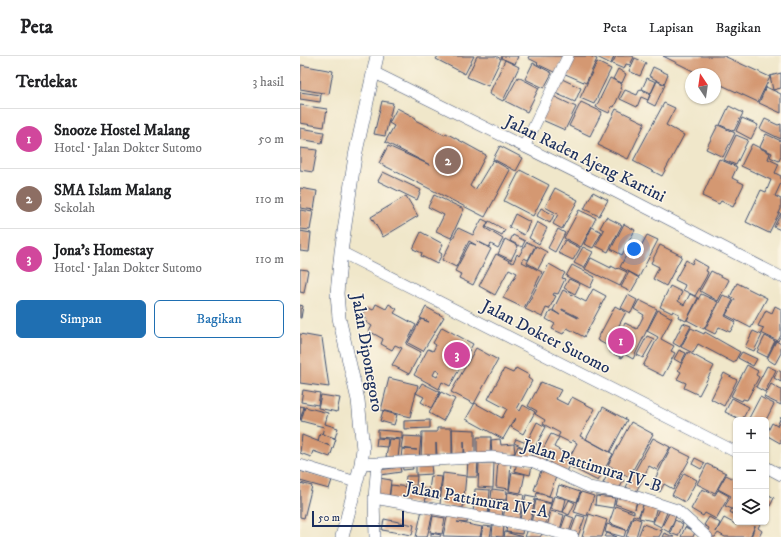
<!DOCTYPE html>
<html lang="id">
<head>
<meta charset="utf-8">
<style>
	body { margin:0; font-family:"IM FELL DW Pica",serif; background:#f2f2f2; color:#202124 }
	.controls { position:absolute; right:12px; bottom:12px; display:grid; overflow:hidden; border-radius:6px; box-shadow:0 1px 3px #0004 }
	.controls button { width:36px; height:36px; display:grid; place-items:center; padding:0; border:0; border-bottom:1px solid #e0e0e0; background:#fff; color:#202124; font:20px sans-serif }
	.compass { position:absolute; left:385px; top:12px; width:36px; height:36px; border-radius:50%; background:#fff; box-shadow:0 1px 3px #0004; rotate:347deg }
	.scale { position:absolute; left:12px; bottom:10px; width:92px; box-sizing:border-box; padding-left:4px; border:2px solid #1b2f5e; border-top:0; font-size:11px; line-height:14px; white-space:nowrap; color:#1b2f5e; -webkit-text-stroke:3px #fcf5e5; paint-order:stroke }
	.you { position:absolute; left:334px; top:193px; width:14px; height:14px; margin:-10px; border:3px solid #fff; border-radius:50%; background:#1a73e8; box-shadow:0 0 0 6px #1a73e833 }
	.badge { display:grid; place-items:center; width:26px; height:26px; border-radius:50%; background:#1f6fb2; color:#fff; font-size:13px; font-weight:700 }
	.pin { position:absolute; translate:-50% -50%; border:2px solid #fff; box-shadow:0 1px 4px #0006 }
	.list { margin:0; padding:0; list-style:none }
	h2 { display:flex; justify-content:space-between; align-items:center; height:52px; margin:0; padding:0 16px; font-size:17px }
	h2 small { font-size:13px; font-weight:400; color:#757577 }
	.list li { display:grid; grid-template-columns:26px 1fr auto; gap:12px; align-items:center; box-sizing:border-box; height:60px; padding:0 16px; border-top:1px solid #e0e0e0 }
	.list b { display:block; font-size:15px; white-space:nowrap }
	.list p { margin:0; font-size:13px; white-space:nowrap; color:#757577 }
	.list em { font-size:13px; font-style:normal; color:#757577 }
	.actions { display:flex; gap:8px; padding:12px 16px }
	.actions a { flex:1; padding:9px 0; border:1px solid #1f6fb2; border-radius:6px; text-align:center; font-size:14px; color:#1f6fb2 }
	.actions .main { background:#1f6fb2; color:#fff }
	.icon { flex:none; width:22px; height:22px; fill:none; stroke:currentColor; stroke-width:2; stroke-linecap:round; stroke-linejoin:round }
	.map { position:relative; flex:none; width:481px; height:481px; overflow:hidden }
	header { display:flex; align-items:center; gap:24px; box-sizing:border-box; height:56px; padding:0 20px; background:#fff; border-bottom:1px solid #e0e0e0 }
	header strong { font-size:19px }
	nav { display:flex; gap:22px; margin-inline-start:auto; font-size:14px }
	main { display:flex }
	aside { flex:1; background:#fff }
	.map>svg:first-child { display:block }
</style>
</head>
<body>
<header>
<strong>Peta</strong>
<nav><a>Peta</a><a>Lapisan</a><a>Bagikan</a></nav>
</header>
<main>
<aside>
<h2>Terdekat<small>3 hasil</small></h2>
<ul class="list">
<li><span class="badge" style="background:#d1479c">1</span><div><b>Snooze Hostel Malang</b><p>Hotel · Jalan Dokter Sutomo</p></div><em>50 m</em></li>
<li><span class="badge" style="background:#8d6e63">2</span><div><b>SMA Islam Malang</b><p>Sekolah</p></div><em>110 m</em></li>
<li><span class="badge" style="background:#d1479c">3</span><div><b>Jona's Homestay</b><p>Hotel · Jalan Dokter Sutomo</p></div><em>110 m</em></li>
</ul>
<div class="actions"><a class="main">Simpan</a><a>Bagikan</a></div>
</aside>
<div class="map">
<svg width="481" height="481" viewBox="0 0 481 481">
	<rect width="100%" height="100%" fill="#fcf5e5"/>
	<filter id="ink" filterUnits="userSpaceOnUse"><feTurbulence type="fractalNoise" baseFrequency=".025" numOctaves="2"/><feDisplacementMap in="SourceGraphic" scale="8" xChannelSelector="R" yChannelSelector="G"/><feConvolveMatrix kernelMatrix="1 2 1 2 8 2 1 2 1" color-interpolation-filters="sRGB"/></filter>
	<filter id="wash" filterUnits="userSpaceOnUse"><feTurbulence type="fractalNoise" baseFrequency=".012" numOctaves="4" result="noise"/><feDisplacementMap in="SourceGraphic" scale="16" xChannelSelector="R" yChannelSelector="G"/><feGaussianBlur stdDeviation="0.9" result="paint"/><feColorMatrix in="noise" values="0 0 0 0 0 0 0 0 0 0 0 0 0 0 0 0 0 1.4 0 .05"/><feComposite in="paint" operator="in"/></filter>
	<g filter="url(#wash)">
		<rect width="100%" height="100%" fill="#f0e7ca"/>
		<g id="blocks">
			<!-- building -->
			<path fill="#d49872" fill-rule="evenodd" d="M138,0h36l-9,18 -29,-15z
				M177,0h19l5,3 -13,27 -21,-9z
				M202,0h16l-3,8 -14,-6z
				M229,0h36l-9,17 -19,-9 1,-1 -10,-5z
				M272,0h18l7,3 -11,24 -23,-10z
				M298,0h16l-3,8 -14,-7z
				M316,0h16l2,1 -4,8 -4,-1 -2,5 -12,-5z
				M363,0h61l46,21 -12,25 -43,-20v-8h-16z
				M335,2l11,5 -6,13 -11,-5z
				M205,4l14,7 -16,34 -14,-7z
				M297,6l14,7 -17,35 -14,-6z
				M233,7l19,10 -8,15 -19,-9z
				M1,9l32,6 -4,23 -29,-5z
				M353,11l15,7 -4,10 -15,-8z
				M318,13l8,5 -4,9 -9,-4z
				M481,17v15l-8,2 -3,-14z
				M218,21l21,11 -12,24 -22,-11z
				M310,22l12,6 -2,5h2l-8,18 -2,-1 -3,7 -13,-6z
				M347,22l9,4 -5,11 -9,-4z
				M262,23l19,9 -6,14 -20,-9z
				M357,25l8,4 -10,21 -8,-4z
				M466,31l15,7v19l-22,-10z
				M340,33l10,5 -2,6 -7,-3 -4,10 -17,-8 5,-9 12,5z
				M0,36l21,3 -1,7 -20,-3z
				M251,39l25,12 -11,23 -25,-11z
				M82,45l11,2 -8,33 -11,-2z
				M281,46l21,10 -12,24 -21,-10z
				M364,47l11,5 -9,17 18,10 -22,41 -29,-15z
				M0,49l27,4 -3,18 -24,-4z
				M429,50l14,7 -9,18 -14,-6z
				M97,52l19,10 -1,2 30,15 1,-2 40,22 -16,31 5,4 18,-30 17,10 -25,47 -106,-54 9,-17 42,19 -45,-23 9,-16 -5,-3z
				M316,53l29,14 -17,36 -30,-14z
				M442,62l16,7 -7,14 -15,-8z
				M465,63l13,6 3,-1v15l-21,-10z
				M418,69l17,8 -12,24 -17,-8z
				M0,72l24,4 -2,11 -22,-4z
				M466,78l15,7v15l-2,5 -9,-4 2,-4 -12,-6z
				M436,79l12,5 -12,25 -12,-5z
				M452,88l18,9 -2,6 11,5 -4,9 6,3v7l-6,13 6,3v10l-12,24 -23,-11 15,-32 5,2 5,-12 -30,-14z
				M200,90l23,12 -7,13 -23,-12z
				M0,92l17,2 -4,22 -13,-2z
				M419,103l18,8 -5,11 12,6 -11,23 -12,-6 -2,3 -17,-8z
				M220,114l29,15 -16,31 -29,-15z
				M83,116l38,18 -4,10 -39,-19z
				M0,132l17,3 -3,19 -14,-2z
				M255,132l23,12 -16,29 -9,-5 5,-10 -13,-7z
				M293,136l15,8 -9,16 -15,-7z
				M134,139l30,14 -13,29 -15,-7 8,-16 -16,-8z
				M106,140l12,20 -35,21 -12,-20z
				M241,152l13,7 -4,8 -13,-7z
				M0,154l13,2 -3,18 -10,-1z
				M279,154l17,8 -15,29 -17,-9z
				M481,157v17l-7,-3z
				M215,158l15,8 -6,13 -15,-8z
				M306,161l16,8 -14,27 -12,-6 8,-16 -4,-2z
				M182,163l6,3 -3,6 18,11 -5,9 -7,-4 -2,3 -12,-6 14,8 -18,36 -14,-7 2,-4 -6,-3 15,-28 6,2 -7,-4 -13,26 -14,-7 16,-32 15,7z
				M189,165l16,9 -3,5 -16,-8z
				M237,166l10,6 -8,16 -10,-6z
				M324,168l11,6 -13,25 -11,-6z
				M292,171l10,5 -9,16 -9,-4z
				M258,173l7,4 -10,19 -7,-4z
				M0,175l11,2 -2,19 -9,-1z
				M121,176l22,12 -4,8 3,2 -5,10 -16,-8 1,-3 -9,-4z
				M213,179l12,6 -3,6 -12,-6z
				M347,179l11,5 -19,37 -19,-10 12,-23 8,4z
				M205,183l13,7 -7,14 -13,-6z
				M265,184l15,8 -7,12 -15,-7z
				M227,186l8,4 -7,14 -4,-2 -2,4 20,10 -18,36 -21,-10 14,-25 -8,-4 -14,26 -16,-9 17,-32 17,9 4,-9 2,2z
				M360,189l22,11 -16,30 -13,-7 6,-12 -8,-4z
				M236,190l11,6 -9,17 -11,-6z
				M283,191l10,5 -9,16 -10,-5z
				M291,202l20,10v-2l6,3 1,-1 9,4 -7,14 -35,-17z
				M394,203l14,8 -2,4 2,1 -2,5 -11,19 -12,-6 2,-5 -10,-5 11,-20 6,4z
				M249,208l16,9 -3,5 3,1 -7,15 -4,-1 -1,2 3,1 -7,13 -3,-1 -4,9 -17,-8z
				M272,209l23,12 -5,11 -24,-12z
				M0,213l8,1 -4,23 -4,-1z
				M411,215l18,9 -11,21 -18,-10z
				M329,216l10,6 -8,14 -10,-5z
				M269,223l11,5 -5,10 -11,-6z
				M437,227l30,15 -16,30 -25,-13 9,-16 -5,-2z
				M370,230l12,6 -4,9 6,4 6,-11 8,4 -12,23 -8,-4 1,-3 -6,-3 -1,2 -12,-6z
				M293,233l13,7 -22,41 -17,-9 -4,6 -11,-5 3,-5 -9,-5 5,-9 9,5 -7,-5 10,-20 23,12zM262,253l16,8v1l-16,-8z
				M401,238l17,8 -14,27 -17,-9z
				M328,239l9,5 -6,13 -10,-5z
				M423,239l10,5 -8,16 11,6 -6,10 -11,-5 -4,7 -10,-5z
				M339,244l18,9 -24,50 -9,-5 -2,4 -12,-6 4,-10 -2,-1 8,-15 3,1 2,-4 12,6 7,-14 -10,-6z
				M76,248l10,5 3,-5 8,5 -3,4 22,12 -10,19 15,8 -12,22 -17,-9 10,-17 -7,-3 -3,5 -11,-6 2,-5 -14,-8 3,-5 -6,-4 1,-3 -5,-3 5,-9 6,3z
				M0,249l3,1 -2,12h-1z
				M315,250l11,6 -18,34 -11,-6z
				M475,250l6,3v26l-3,6 -17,-8 3,-5 -6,-2 8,-16 6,3z
				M126,251l18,10 -21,34 -15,-8 13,-24 8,3 -9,-4z
				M358,254l14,8 -11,21 13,7 -3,5 4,2 -12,23 -20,-10 15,-29 -11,-6z
				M383,267l8,3 -11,21 -7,-4z
				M142,271l31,17 -23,42 -8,-4 -3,7 -25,-14 14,-26 5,2 3,-6 -3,-2zM136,313l4,3 -3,5 -4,-2z
				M391,272l13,6 1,-2 35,20 -6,11 -36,-19 -5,9 -12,-6z
				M453,275l9,4 -8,16 -9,-4z
				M0,278l22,4 7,49 -29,-4z
				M347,280l7,3 -11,19 -6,-3z
				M465,280l10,5 -8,16 -10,-5z
				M476,285l5,3v9l-6,11 -8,-5z
				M176,292l22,12 -24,44 -23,-12z
				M379,294l7,3 -5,10 -7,-4z
				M388,296l26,14 -15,29 -15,-7 2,-5 -9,-4 4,-7 -3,-2z
				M442,296l15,7 -4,7 -15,-8z
				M447,309l11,6 -2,4 3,2 -12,23 -4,-1 -1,2 -11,-5z
				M467,310l9,4 -11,22 -9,-5z
				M216,312l13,7 -1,3 4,3 -15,28 3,2 3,-6 12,7 -12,22 -12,-7 4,-9 -12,21 -37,-20 9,-16 27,15 5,-9 -19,-10 16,-30 9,4z
				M478,314l3,2v10l-7,-4z
				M424,317l13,7 -13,26 -13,-7z
				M89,322l29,7 -8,32 -29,-7z
				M241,326l20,8 -5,9 12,6 4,-8 23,12 -15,27 33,18 -15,27 -29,-15 -4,7 -15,-9 4,-7 -12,-6 9,-17 7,3 2,-4 -17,-9 2,-4 -10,-6 2,-3 -9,-5zM259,381l12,6 1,-3 5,3 -11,21 3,-9 -15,-8z
				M122,327l18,9 -9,16 -10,-6 3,-5 -8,-4z
				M471,328l10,6v15l-17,-8z
				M3,334l17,3 -2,12 -17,-3z
				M141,336l14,7 -12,22 -14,-8z
				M21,339l19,3 -3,14 -19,-4z
				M460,341l14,7 -8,16h-18z
				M432,342l17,9 -7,13 -17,-8z
				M0,350l4,1 -4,13z
				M5,351l23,6 -3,11 13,4 -3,10 -13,-4 2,-7 -23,-6z
				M303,351l24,13 -17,32 -24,-13z
				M83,355l14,4 -3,10 -14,-4z
				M481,361v25l-1,1 -14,-8 6,-12 5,3z
				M130,364v8l-26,1v-8z
				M237,366l9,5 -11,20 -8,-5z
				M331,366l22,12 -24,43 -21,-12z
				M137,372h15v27h-15l-1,-12v17l-15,-1 1,-27h15z
				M152,373l23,1v25h-10l-1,-14v15l-11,1z
				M78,374l24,2v7l-24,-2z
				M20,377l16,6 -6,18 -17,-6 -2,6 -11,-4 2,-18 28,11 -12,-5z
				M103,380l18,1 -2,22 -18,-1 1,-9 15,1 -16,-2z
				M177,381h14l-1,17h-13z
				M77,382l11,1 -1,8 -11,-1z
				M353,382l17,9 -13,23 -8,-4 -13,26 -10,-5z
				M89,383l11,1 -2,18 -12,-1z
				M200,383l1,6 13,-1 1,9 -23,2 -1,-15z
				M216,383l10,4 -3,4 -9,-4z
				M218,390l15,6 -4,9 -15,-6z
				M371,391l20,10 -18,32 -9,-5 -4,8 -9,-5z
				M236,396l12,5 -3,8 -12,-5z
				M395,402l10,5 -4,6 -9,-5z
				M168,403l10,1 -1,17h-10z
				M198,405l13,1 -2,27 -13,-2z
				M217,406l15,4 -2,9 -15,-4z
				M112,407l1,6 -10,1 -1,-6z
				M179,407h15l-1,25 -15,-1z
				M407,408l19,9 -11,20 -18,-9z
				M116,409h15l1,9 -16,1z
				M100,411l1,5 -21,3 -1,-5z
				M242,412l15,6 -8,22 -15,-6z
				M0,415l32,9 -3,9 -29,-8z
				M212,416l13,2 -4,19 -12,-2z
				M309,416l15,8 -6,11 -15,-8z
				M143,417l23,3 -3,32 -23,-3z
				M384,417l13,7 -12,22 -13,-7z
				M426,419l10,5v36l-6,-4 2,-3 -7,-3 6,-10 -13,-7z
				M106,420h11l-1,10 -11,-1z
				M131,420l11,1 -3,22 -11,-2z
				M79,422l12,2 -2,19 -13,-2z
				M0,427l12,3 -8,32 -4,-1z
				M91,429l36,4 -2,15 -36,-4z
				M259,429l21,7 -3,10 -21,-7z
				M175,433l15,1 -2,26 -15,-1z
				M192,433l15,2 -1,9 -15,-1z
				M402,433l13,6 3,-5 11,6 -13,23 -11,-6 -2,3 -12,-7z
				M208,436l16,3 -5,25 -16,-1z
				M281,436l13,4 -7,20 -13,-4z
				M237,437l15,4 -1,6 -16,-4 -5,23 -10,-3 6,-24 10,2z
				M466,437l8,5 -8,16z
				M254,440l12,3 -3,13 -13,-3z
				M296,440l19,2 -2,10 -18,-3z
				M317,441l20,3 -2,9 3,-10 19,7 -4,15 -14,-3 4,-13 -5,12 -5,-2 -6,15 -18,-7 6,-17 19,7v-2l-19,-7z
				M190,444l14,1 -2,17 -13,-1z
				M236,444l15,4 -6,22 -14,-3z
				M269,444l6,3 -6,12 -6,-3z
				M360,450l8,4 -7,17 -8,-4z
				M122,454l11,3 -6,24h-11z
				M251,455l13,4 -4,15 -13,-3z
				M148,457l20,4 -1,6 -10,-1 25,5 -2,10 -37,-1z
				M369,457l7,3 -7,16 -8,-4z
				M289,458l18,6 -5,17h-20z
				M266,459l8,3 -5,14 -8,-3z
				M277,459l8,2 -7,19 -8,-2z
				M133,460l12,2 -3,16 -12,-2z
				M333,461l8,3 -5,17h-10z
				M409,461l11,6 -4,9 8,-14 13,7 2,-3h22l-3,6 4,3 -3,6h-8l4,-11 -5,11h-25l-7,-4 -3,4h-5l-4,-3 3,-6 -5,-3z
				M84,463l30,6 -2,10 -30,-5z
				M375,464l8,4 -5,12 -8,-3z
				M193,468l11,1 -1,12 -11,-1z
				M307,468l19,6 -2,7 -19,-5z
				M343,468l19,7 -3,6h-21z
				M207,469l16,2 -1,7 -16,-2z
				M183,470l9,1 -2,10h-9z
				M385,471l10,5 -2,5h-12z
				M228,473l14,5 -2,3h-15z
				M205,476l18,5h-19z
				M131,477l10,2 -1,2h-9z
				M307,477l10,4h-12z
				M364,477l10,4h-12z"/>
		</g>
	</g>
	<g filter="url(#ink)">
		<use href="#blocks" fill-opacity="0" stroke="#3b4b6e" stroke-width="1"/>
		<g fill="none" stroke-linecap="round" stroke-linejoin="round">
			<defs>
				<path id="minor" d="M73,16l243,120 165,85
					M224,91l44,-91
					M41,196l395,200
					M61,408l131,-7 42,5 55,25 39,7 49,16 30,27
					M0,409l56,17
					M466,411l15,8
					M74,442l167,30 32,9
					M75,481l-1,-39 3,-35"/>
				<path id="tertiary" d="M42,481l19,-73 2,-15 -5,-49 -19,-82 -2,-25 4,-41 14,-96 22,-100"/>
			</defs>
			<!-- minor casing -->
			<use href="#minor" stroke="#3b4b6e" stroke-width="12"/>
			<!-- tertiary casing -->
			<use href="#tertiary" stroke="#3b4b6e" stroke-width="14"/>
			<!-- minor -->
			<use href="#minor" stroke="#fff" stroke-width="11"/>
			<!-- tertiary -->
			<use href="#tertiary" stroke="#fff" stroke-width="13"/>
		</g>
	</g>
	<g text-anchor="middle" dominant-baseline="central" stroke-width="3" stroke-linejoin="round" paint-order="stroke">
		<!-- street labels -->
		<g font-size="17" fill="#1b2f5e" stroke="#fcf5e5">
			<text transform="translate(285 103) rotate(26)">Jalan Raden Ajeng Kartini</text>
			<text transform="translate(246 281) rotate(27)">Jalan Dokter Sutomo</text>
			<text transform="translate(67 297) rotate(80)">Jalan Diponegoro</text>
			<text transform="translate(292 410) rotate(17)">Jalan Pattimura IV-B</text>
			<text transform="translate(177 444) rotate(10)">Jalan Pattimura IV-A</text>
		</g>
	</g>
</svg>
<div class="controls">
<button>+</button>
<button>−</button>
<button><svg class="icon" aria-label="layers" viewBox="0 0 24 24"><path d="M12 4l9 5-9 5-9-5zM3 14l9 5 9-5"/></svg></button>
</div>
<svg class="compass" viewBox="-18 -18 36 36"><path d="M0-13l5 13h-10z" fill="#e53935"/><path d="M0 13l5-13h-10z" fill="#757577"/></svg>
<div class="scale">50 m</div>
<div class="you"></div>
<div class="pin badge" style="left:321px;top:285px;background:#d1479c">1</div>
<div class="pin badge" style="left:148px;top:105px;background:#8d6e63">2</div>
<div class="pin badge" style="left:157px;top:299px;background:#d1479c">3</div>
</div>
</main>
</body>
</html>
